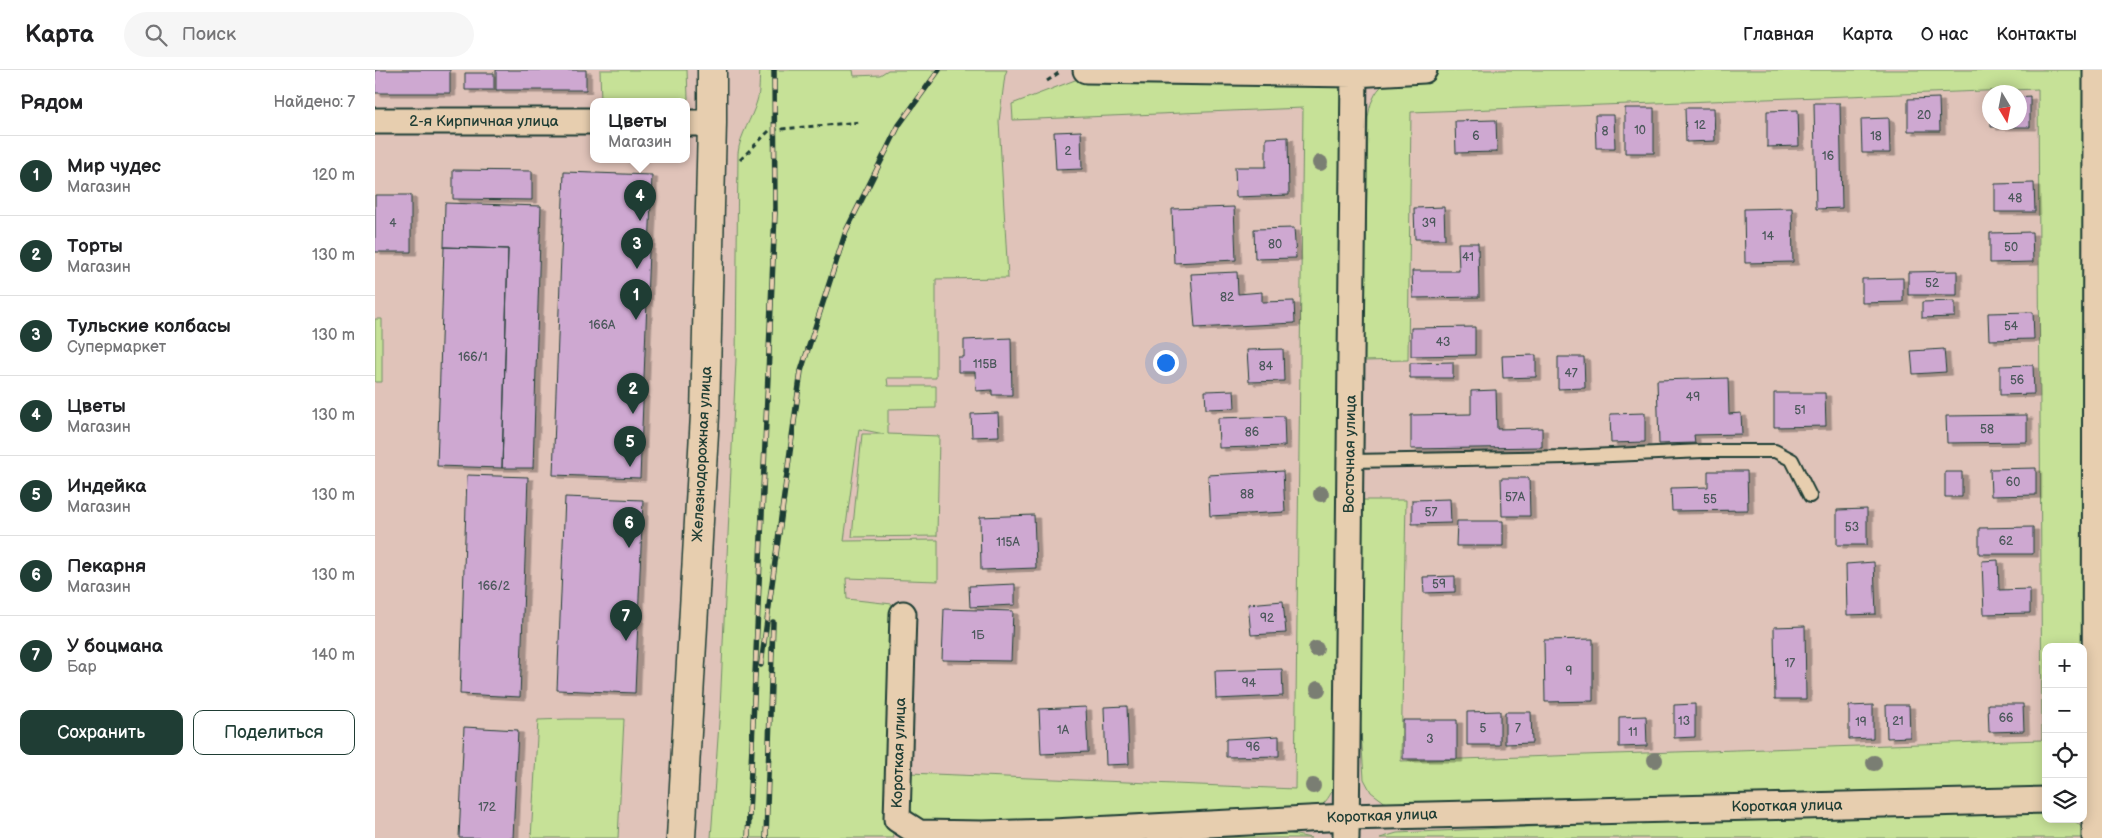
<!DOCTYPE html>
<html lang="ru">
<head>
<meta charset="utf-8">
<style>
	body { margin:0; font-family:"Balsamiq Sans",sans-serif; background:#f6f6f6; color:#202124 }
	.controls { position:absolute; right:15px; bottom:15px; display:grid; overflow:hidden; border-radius:10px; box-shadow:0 2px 12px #0003 }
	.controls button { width:45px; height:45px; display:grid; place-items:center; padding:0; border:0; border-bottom:1px solid #e0e0e0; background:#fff; color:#202124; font:25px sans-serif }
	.compass { position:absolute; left:1607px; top:15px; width:45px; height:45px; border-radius:50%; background:#fff; box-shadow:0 2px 12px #0003; rotate:170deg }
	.you { position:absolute; left:790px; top:292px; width:18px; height:18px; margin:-12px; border:4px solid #fff; border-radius:50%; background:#1a73e8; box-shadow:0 0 0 8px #1a73e833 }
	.badge { display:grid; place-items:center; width:32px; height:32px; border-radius:50%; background:#1f3d34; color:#fff; font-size:16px; font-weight:700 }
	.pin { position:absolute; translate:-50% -41px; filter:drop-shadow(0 1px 2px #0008) }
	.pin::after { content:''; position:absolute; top:26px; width:18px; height:15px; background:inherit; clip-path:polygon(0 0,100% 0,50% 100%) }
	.popup { position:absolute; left:215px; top:28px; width:100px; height:65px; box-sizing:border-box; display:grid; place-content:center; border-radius:10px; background:#fff; filter:drop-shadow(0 1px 4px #0005); font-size:16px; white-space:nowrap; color:#757577 }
	.popup b { font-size:19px; color:#202124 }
	.popup::after { content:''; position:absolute; left:50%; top:100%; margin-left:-10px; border:10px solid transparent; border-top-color:#fff }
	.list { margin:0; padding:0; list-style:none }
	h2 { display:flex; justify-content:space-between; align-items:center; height:65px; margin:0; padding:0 20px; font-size:21px }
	h2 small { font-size:16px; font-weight:400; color:#757577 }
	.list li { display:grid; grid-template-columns:32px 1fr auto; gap:15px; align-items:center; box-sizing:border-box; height:80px; padding:0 20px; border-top:1px solid #e0e0e0 }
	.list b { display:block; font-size:19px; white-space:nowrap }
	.list p { margin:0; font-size:16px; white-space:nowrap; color:#757577 }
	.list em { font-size:16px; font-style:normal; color:#757577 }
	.actions { display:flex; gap:10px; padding:15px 20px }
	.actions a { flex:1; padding:11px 0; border:1px solid #1f3d34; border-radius:10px; text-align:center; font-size:18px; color:#1f3d34 }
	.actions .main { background:#1f3d34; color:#fff }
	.icon { flex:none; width:28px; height:28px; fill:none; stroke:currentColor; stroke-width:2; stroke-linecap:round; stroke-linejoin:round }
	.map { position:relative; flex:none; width:1727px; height:768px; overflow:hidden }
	header { display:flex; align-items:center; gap:30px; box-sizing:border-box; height:70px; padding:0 25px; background:#fff; border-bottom:1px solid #e0e0e0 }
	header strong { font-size:24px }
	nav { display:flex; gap:28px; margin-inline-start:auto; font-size:18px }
	.search { width:350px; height:45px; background:#f6f6f6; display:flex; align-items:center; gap:12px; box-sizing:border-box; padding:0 18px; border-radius:28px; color:#757577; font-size:19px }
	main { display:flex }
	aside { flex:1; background:#fff }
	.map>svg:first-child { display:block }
</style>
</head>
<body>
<header>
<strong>Карта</strong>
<div class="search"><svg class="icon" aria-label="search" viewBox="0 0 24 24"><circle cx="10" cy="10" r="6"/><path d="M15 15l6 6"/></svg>Поиск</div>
<nav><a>Главная</a><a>Карта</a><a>О нас</a><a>Контакты</a></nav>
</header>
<main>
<aside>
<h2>Рядом<small>Найдено: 7</small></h2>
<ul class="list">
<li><span class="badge">1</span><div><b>Мир чудес</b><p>Магазин</p></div><em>120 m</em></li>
<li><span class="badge">2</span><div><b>Торты</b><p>Магазин</p></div><em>130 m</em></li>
<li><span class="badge">3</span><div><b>Тульские колбасы</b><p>Супермаркет</p></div><em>130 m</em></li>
<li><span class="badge">4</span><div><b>Цветы</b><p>Магазин</p></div><em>130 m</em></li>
<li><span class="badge">5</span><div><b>Индейка</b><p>Магазин</p></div><em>130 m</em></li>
<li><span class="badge">6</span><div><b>Пекарня</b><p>Магазин</p></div><em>130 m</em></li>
<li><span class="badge">7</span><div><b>У боцмана</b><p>Бар</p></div><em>140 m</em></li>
</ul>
<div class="actions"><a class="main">Сохранить</a><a>Поделиться</a></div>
</aside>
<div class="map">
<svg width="1727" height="768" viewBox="0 0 1727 768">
	<defs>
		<filter id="shadow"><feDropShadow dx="5.5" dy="3" stdDeviation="0" flood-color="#0004"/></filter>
	</defs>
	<rect width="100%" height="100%" fill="#e0c3b9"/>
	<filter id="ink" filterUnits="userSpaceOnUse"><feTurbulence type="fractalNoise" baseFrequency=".02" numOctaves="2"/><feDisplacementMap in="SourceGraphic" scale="10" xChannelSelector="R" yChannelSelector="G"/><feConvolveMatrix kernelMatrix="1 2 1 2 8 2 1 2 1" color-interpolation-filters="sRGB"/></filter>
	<g filter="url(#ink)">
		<!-- green -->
		<path fill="#c6e197" stroke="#728f66" d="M225,0h87l1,28 -2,5 -85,-1z
			M385,0h93l1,6 26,-1 8,-5h119l-2,5 -6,46 9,157 -72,1v99h-49l1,8h48v22l-48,1v25l51,2 -2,100 -85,1 10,-103h22l-25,-5 -15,112 94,-1v41l-92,-3 1,21 45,5 7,28 -11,183 6,23h-183l9,-129 16,-349 2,-207c2,-19 14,-34 19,-52 3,-9 2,-21 3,-31z
			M1062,0h646l5,695 -5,-118h-37v141l-659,16 -16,-12 -7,-13 -4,-63 1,-216h45l-5,261 641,-21 -4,-651 -627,23 -3,248 -44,1 4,-243c1,-6 2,-14 5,-19 10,-25 41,-28 64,-29z
			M708,7l255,8 6,15 -9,679c-2,13 -6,20 -17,30l-357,18 -40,-4c-17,-18 -16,-27 -12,-50l386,16 8,-681 -290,12 -1,-16z
			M0,249h7v63h-7z
			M192,649h57l-6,119h-87l7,-118z
			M1671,742v7c21,0 32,-4 41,19h-707l17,-5 390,-18z
			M912,763l24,5h-184z"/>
		<!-- building -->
		<path fill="#cea8d1" stroke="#1f3d34" filter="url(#shadow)" d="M0,0h75v23h-75z
			M121,0h90v20h-90z
			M90,3h29v17h-29z
			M1655,26v31h-39v-5h28v-25z
			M1564,28l1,33h-32v-32z
			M1439,33h26l2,105 -26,1z
			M1250,38h29v45h-29z
			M1310,38h29l1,33 -29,1z
			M1423,40l1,36 -32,1v-36z
			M1220,45h19l1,33h-19z
			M1514,48l1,35h-28l-1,-34z
			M1121,50l1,32 -41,1 -1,-32z
			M706,61l1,38 -26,1 -2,-38z
			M913,67l1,58 -53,2 -1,-30h31v-29z
			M78,100l79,1v29l-79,-1z
			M189,102l88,3 -12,303 -87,-3z
			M1659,113l1,29h-40v-28z
			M0,125h36v57h-36z
			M70,133l96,3 -8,262h-31l6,-219 -64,-2z
			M859,137l2,53 -62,3 -2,-54z
			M1069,137l1,32h-30l-1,-31z
			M1417,138l1,54 -48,1 -1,-54z
			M919,158l2,30 -41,1 -1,-30z
			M1657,162l1,30 -43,1v-30z
			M1083,173h20l1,54 -66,1 -1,-27h47z
			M69,177l64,2 -6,219 -65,-2z
			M1582,201v24h-49v-23z
			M862,202l1,22 24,-2v10l32,-1 1,22 -100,5 -4,-54z
			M1528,208v24l-41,1v-24z
			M1580,231v16l-33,1v-16z
			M1658,242l1,27 -45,1 -1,-27z
			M1100,257v28l-64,1v-28z
			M636,268l1,57h-20v-5l-16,1 -1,-19h-17v-15h6v-17z
			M908,279l1,32 -35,1 -2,-32z
			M1569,279l2,23 -33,2 -2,-23z
			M1161,285v22l-33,1 -1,-22z
			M1183,287h26l1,31 -27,1z
			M1078,292v16h-43v-15z
			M1658,295l1,29 -34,1v-29z
			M1353,308l1,36 12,-1 1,21 -48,1 1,8 -36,1 -2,-64z
			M859,320l1,18 -29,1 -1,-18z
			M1121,320l1,39 45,-1v19l-131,2v-34l60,-1v-23z
			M1399,323h51l1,33 -52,1z
			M623,343l1,23 -27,1 -1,-23z
			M1270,343v29l-34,1 -1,-29z
			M1652,345v27l-80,1 -1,-27z
			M909,346l1,30 -66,2 -1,-30z
			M1661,398v27l-45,1 -1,-27z
			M908,401l2,41 -75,4 -2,-41z
			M1333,401h39l1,39 -76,1 -1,-23 37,-1z
			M1570,402h17v25h-17z
			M92,405l61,2 -8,220 -60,-3z
			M1126,408h28l1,38h-28z
			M190,427l78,3 -8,193 -78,-3z
			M1075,429l1,24 -39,1v-24z
			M1492,439v36h-30v-35z
			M659,445l2,53 -55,2 -1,-53z
			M1082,451h46v25h-47z
			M1658,457v27h-54v-26z
			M1623,490l1,30 31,-1v24l-46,1 -2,-53z
			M1499,492l2,52 -29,1 -1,-51z
			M1080,506v16l-31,1 -1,-16z
			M640,514v21l-45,2 -1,-21z
			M908,531l3,32 -35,2 -3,-31z
			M569,539l69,2 -2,50 -69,-1z
			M1430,556l1,73h-31l-1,-72z
			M1218,569v62l-48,1 -1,-62z
			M907,599l1,27 -67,3 -1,-28z
			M1320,634v33l-21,1v-33z
			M1613,634h35l1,27 -35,1z
			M1498,635v33l-24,1v-33z
			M1511,635h23l1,32 -23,1z
			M752,636l2,58 -23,1 -2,-58z
			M711,637l2,45 -47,2 -2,-45z
			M1125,641v34h-33v-33z
			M1130,642h26l1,31 -27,1z
			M1271,646l1,30 -28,1v-30z
			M1028,650h54v39h-54z
			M89,657l54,3 -5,108h-54z
			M904,666v20l-53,1v-18z"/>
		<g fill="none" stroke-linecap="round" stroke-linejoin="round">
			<defs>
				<path id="service" d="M976,391l215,-4 137,-6h72l17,9 18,36"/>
				<path id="minor" d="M711,0l268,4 70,-4
					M0,51h219
					M311,53h26
					M528,544l-6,205 22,14 64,1 70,-2 293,-15 700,-17
					M971,768l8,-768
					M1720,768l1,-768"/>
				<path id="secondary" d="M306,768l24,-423 7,-292v-53"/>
			</defs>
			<!-- service casing -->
			<use href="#service" stroke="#1f3d34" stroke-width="16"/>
			<!-- minor casing -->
			<use href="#minor" stroke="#1f3d34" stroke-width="29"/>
			<!-- secondary casing -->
			<use href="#secondary" stroke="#1f3d34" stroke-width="31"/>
			<!-- path -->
			<path stroke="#1f3d34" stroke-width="3" stroke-dasharray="5 4" stroke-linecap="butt" d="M672,11l13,-9
				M365,90l30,-30 91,-8"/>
			<!-- service -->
			<use href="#service" stroke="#e7ceaf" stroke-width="12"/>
			<!-- minor -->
			<use href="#minor" stroke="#e7ceaf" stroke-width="25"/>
			<!-- secondary -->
			<use href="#secondary" stroke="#e7ceaf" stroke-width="28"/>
			<defs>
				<path id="rail" d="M386,595l40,-294 45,-140 53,-106 40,-55
					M373,768l27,-625 -1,-143
					M391,768l7,-216"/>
			</defs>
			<!-- rail casing -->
			<use href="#rail" stroke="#1f3d34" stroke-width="5.5"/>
			<!-- rail -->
			<use href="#rail" stroke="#e7ceaf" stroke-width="4" stroke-dasharray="11" stroke-linecap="butt"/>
		</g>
		<!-- trees -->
		<g fill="#7a7e73">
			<circle cx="945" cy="93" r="8"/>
			<circle cx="946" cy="424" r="8"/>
			<circle cx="941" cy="579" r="8"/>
			<circle cx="943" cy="619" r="8"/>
			<circle cx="1280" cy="690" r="8"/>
			<circle cx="1499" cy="693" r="8"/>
			<circle cx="938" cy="716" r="8"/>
		</g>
	</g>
	<g text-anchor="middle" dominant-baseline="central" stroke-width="4.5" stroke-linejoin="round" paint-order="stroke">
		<!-- number labels -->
		<g font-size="12" fill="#4b585b">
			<text x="1549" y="45">20</text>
			<text x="1325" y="55">12</text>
			<text x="1265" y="60">10</text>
			<text x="1230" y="61">8</text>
			<text x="1101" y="66">6</text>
			<text x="1501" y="66">18</text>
			<text x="693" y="81">2</text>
			<text x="1453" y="86">16</text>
			<text x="1640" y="128">48</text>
			<text x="18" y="153">4</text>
			<text x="1054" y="153">39</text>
			<text x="1393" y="166">14</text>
			<text x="900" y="174">80</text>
			<text x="1636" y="177">50</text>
			<text x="1093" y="187">41</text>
			<text x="1557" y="213">52</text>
			<text x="852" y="227">82</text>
			<text x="227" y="255">166А</text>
			<text x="1636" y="256">54</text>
			<text x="1068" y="272">43</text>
			<text x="98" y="287">166/1</text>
			<text x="610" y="294">115В</text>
			<text x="891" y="296">84</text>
			<text x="1196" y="303">47</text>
			<text x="1642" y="310">56</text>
			<text x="1318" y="327">49</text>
			<text x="1425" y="340">51</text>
			<text x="1612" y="359">58</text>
			<text x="877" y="362">86</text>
			<text x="1638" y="412">60</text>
			<text x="872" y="424">88</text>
			<text x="1140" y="427">57А</text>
			<text x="1335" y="429">55</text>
			<text x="1056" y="442">57</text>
			<text x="1477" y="457">53</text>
			<text x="1631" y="471">62</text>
			<text x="633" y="472">115А</text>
			<text x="1064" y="514">59</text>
			<text x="119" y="516">166/2</text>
			<text x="892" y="548">92</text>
			<text x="603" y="565">1Б</text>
			<text x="1415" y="593">17</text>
			<text x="1194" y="601">9</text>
			<text x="874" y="613">94</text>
			<text x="1631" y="648">66</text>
			<text x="1309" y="651">13</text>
			<text x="1523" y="651">21</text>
			<text x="1486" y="652">19</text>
			<text x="1108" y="658">5</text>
			<text x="1143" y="658">7</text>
			<text x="688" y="660">1А</text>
			<text x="1258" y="662">11</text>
			<text x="1055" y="669">3</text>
			<text x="878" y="677">96</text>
			<text x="112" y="737">172</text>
		</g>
		<!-- street labels -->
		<g font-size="15" fill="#1f3d34" stroke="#e7ceaf">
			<text x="109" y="51">2-я Кирпичная улица</text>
			<text transform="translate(327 384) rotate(-87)">Железнодорожная улица</text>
			<text transform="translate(975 384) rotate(-89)">Восточная улица</text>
			<text transform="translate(524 683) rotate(-88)">Короткая улица</text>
			<text transform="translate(1412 736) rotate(-1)">Короткая улица</text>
			<text transform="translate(1007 746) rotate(-2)">Короткая улица</text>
		</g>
	</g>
</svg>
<div class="controls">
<button>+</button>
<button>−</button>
<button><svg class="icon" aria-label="locate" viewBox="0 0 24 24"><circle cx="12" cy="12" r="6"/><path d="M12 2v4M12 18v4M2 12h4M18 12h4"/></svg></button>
<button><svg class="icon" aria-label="layers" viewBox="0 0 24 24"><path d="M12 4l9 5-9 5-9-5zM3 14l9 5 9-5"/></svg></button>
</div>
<svg class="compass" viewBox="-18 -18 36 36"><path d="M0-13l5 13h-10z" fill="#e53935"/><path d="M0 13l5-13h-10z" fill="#757577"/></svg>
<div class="you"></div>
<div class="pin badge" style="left:261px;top:250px">1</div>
<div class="pin badge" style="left:258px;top:344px">2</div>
<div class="pin badge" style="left:262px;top:199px">3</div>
<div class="pin badge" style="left:265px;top:151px">4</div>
<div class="popup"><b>Цветы</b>Магазин</div>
<div class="pin badge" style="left:255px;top:397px">5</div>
<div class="pin badge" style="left:254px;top:478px">6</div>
<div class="pin badge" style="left:251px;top:571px">7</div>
</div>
</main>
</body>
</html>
